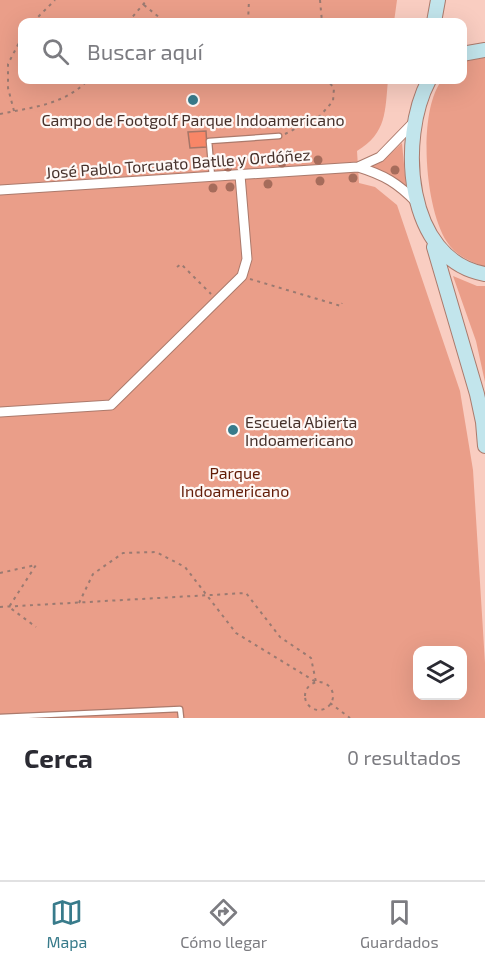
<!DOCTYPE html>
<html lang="es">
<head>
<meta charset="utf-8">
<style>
	body { margin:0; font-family:"Exo 2",sans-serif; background:#f2f2f3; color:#2b2b33 }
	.controls { position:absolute; right:18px; bottom:18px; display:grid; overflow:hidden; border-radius:12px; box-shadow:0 6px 24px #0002 }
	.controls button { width:54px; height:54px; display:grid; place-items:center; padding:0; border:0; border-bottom:2px solid #e1e1e2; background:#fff; color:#2b2b33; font:30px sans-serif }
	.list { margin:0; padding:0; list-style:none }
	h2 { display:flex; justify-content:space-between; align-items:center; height:78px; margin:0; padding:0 24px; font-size:26px }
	h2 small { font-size:20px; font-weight:400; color:#7c7c81 }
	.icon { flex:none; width:33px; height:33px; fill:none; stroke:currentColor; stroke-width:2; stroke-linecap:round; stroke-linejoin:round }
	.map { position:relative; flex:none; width:485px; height:718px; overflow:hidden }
	.search { position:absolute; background:#fff; box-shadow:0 6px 24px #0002; left:18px; right:18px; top:18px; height:66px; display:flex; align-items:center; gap:15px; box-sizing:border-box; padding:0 21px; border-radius:12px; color:#7c7c81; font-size:22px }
	.sheet { height:162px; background:#fff }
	nav { display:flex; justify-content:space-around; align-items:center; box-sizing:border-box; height:84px; border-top:2px solid #e1e1e2; background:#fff; font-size:16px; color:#7c7c81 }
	nav a { display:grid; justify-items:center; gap:3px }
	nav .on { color:#387b8b }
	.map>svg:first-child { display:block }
</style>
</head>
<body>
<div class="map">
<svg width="485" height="718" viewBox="0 0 485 718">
	<rect width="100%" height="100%" fill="#f9cdc1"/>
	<!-- green -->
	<path fill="#ea9e89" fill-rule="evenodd" d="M0,0h397l-3,22h-372v58h366c-3,31 -1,53 -31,71l2,32 16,4 22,18 63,186 13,79 12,193v55h-485zM418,650h44v46h-44z
		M485,57v210c-15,-6 -29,-11 -38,-25 -22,-33 -30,-130 -5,-162h20l1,-18z
		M402,143l4,43 -12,-9 -26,-11 21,-11z
		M453,276l24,10h8v96l-9,-41z"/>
	<!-- building -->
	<path fill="#f88667" stroke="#a57567" stroke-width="1.5" d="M206,131l1,16 -17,1 -2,-16z"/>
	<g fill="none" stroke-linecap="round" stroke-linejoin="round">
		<defs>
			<path id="lane" d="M212,177l-3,-36 70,-5
				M0,717l180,-8 1,9"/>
			<path id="street" d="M358,167l22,-10 35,-36
				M0,190l358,-23c26,8 40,16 59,36
				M0,412l111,-7 131,-129 5,-17 -7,-84"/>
			<path id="secondary" d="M434,22l4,-22
				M462,54l23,-4
				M429,80c-31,58 -24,180 56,194
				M434,247l43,147 6,28 2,24"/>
		</defs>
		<!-- lane casing -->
		<use href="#lane" stroke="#ab7a6c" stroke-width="7"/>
		<!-- street casing -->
		<use href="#street" stroke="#ab7a6c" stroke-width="11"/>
		<!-- secondary casing -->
		<use href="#secondary" stroke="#ab7a6c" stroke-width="16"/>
		<!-- path -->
		<path stroke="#9a7a71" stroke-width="2" stroke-dasharray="3 4.5" stroke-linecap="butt" d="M320,0l2,22
			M144,5l21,17
			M33,22l22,-22
			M128,22l19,-22
			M248,22l1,-22
			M14,111l-6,-23v-24l14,-27
			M0,114c33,-7 64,-9 88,-34
			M285,134l35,-18 13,-15 1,-13 -7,-8
			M177,267l4,-3 30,30
			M250,279l91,27 1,-3
			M0,573l36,-8 -27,42 27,20
			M79,603l14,-29 30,-21 33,-1 29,15 51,66 80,49
			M0,607l246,-14 34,44 31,21 5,24
			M305 696a14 14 0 1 1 28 0a14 14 0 1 1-28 0Z
			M330,703l20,15"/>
		<!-- lane -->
		<use href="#lane" stroke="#fff" stroke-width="4.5"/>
		<!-- street -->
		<use href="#street" stroke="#fff" stroke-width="9"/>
		<!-- secondary -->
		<use href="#secondary" stroke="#c2e5ec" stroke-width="14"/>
	</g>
	<!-- trees -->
	<g fill="#a66c5b">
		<circle cx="318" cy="160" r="4.5"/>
		<circle cx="282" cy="163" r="4.5"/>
		<circle cx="228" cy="167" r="4.5"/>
		<circle cx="395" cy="170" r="4.5"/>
		<circle cx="353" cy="178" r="4.5"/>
		<circle cx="320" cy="181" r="4.5"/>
		<circle cx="268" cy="184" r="4.5"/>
		<circle cx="230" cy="187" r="4.5"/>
		<circle cx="213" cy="188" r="4.5"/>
	</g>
	<!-- markers -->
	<g fill="#387b8b" stroke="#fef8f6" stroke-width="2">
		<circle cx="193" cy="100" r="6"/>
		<circle cx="233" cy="430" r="6"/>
	</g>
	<g text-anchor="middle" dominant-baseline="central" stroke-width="4.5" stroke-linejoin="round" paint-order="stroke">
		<!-- poi labels -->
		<g font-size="16" fill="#46312b" stroke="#fef8f6">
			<text x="193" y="119">Campo de Footgolf Parque Indoamericano</text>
			<text x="245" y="421" text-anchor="start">Escuela Abierta<tspan x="245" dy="18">Indoamericano</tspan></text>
		</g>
		<!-- street labels -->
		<g font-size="16" fill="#46312b" stroke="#fef8f6">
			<text transform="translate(178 163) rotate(-4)">José Pablo Torcuato Batlle y Ordóñez</text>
		</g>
		<!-- park labels -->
		<g font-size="16" fill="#621c07" stroke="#fef8f6">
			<text x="235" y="472">Parque<tspan x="235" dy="18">Indoamericano</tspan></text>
		</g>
	</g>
</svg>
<div class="controls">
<button><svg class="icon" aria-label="layers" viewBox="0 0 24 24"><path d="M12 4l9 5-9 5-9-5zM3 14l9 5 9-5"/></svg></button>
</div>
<div class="search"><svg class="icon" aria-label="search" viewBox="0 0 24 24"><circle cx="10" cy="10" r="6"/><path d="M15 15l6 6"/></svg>Buscar aquí</div>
</div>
<section class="sheet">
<h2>Cerca<small>0 resultados</small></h2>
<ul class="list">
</ul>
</section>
<nav>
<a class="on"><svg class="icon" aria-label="map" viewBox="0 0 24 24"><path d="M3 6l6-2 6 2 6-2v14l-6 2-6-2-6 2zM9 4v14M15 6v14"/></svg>Mapa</a>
<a><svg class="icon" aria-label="directions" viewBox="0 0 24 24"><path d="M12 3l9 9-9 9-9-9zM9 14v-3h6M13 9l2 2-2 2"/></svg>Cómo llegar</a>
<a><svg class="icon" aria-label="saved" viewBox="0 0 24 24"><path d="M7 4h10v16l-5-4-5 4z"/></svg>Guardados</a>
</nav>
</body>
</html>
